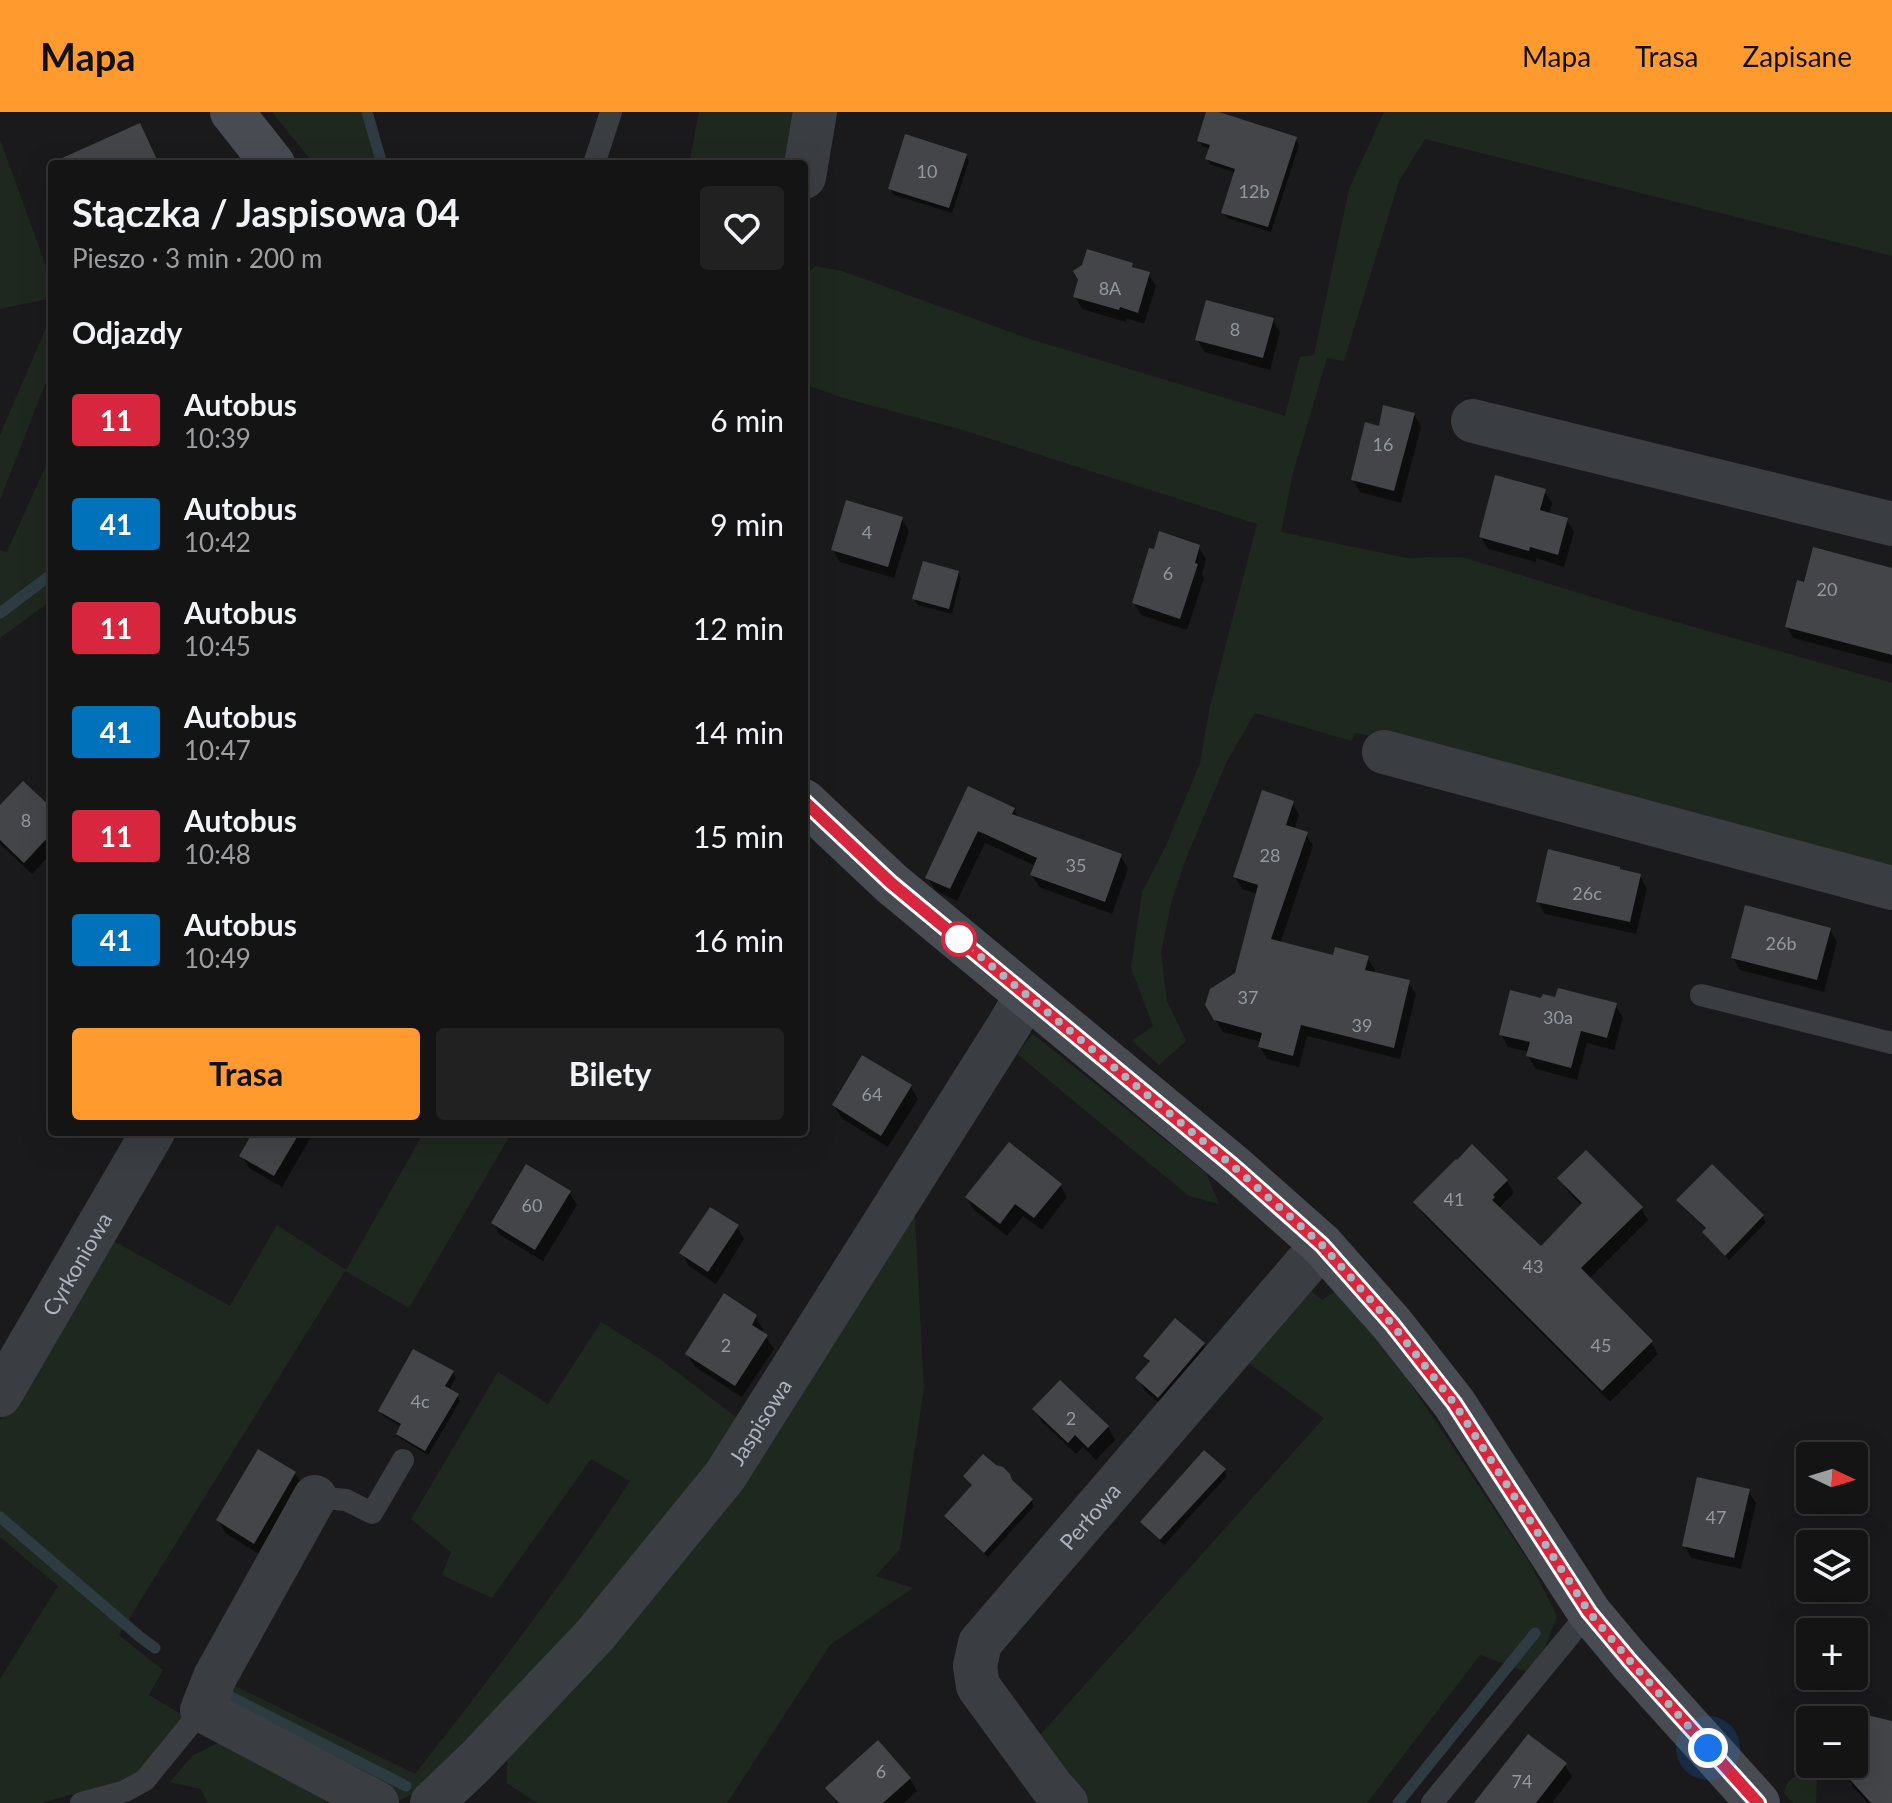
<!DOCTYPE html>
<html lang="pl">
<head>
<meta charset="utf-8">
<style>
	body { margin:0; font-family:Lato,sans-serif; background:#212122; color:#f1f3f6; height:100vh; display:flex; flex-direction:column; font-size:30px; white-space:nowrap }
	* { box-sizing:border-box; margin:0 }
	p { font-size:26px; color:#9d9ea0 }
	.icon { flex:none; width:44px; height:44px; fill:none; stroke:currentColor; stroke-width:2; stroke-linecap:round; stroke-linejoin:round }
	.map { position:relative; flex:1; overflow:hidden }
	.sheet { position:absolute; left:48px; top:48px; width:760px; height:976px; display:flex; flex-direction:column; background:#141415; border-radius:8px; box-shadow:0 8px 32px #0002,0 0 0 2px #333334 }
	.sheet>* { flex:none }
	.badge { padding:0 16px; border-radius:6px; font-size:28px; line-height:52px }
	.needle { width:52px; rotate:94deg }
	.controls { position:absolute; left:1796px; top:1330px; display:grid; gap:16px }
	.controls a { display:grid; place-items:center; width:72px; height:72px; border-radius:8px; background:#141415; box-shadow:0 8px 32px #0002,0 0 0 2px #333334; font-size:40px }
	.you { position:absolute; width:40px; height:40px; margin:-20px; border:6px solid #fff; border-radius:50%; background:#1a73e8; box-shadow:0 0 0 12px #1a73e833 }
	.map>.badge { position:absolute; translate:-50% -50%; box-shadow:0 0 0 4px #fff }
	h2 { padding:0 24px; font-size:30px; line-height:72px }
	.round { display:grid; place-items:center; flex:none; width:84px; height:84px; border-radius:8px; background:#212122 }
	.head { display:flex; align-items:center; justify-content:space-between; height:136px; padding:0 24px }
	h1 { font-size:38px; font-weight:700; line-height:60px }
	.primary-button { display:flex; gap:16px; margin-top:auto; padding:16px 24px }
	.primary-button a { flex:1; height:92px; border-radius:8px; background:#ff9a2f; color:#111; font-size:32px; font-weight:700; line-height:92px; text-align:center }
	.primary-button a+a { background:#212122; color:#f1f3f6 }
	ul { padding:0; list-style:none }
	li { display:flex; align-items:center; gap:24px; height:104px; padding:0 24px }
	li div { flex:1 }
	li b { display:block; font-size:30px }
	li em { font-style:normal }
	li .badge { min-width:88px; font-weight:700; text-align:center }
	header { display:flex; align-items:center; gap:48px; box-sizing:border-box; height:112px; padding:0 40px; background:#ff9a2f; color:#111 }
	header strong { font-size:38px }
	nav { display:flex; gap:44px; margin-inline-start:auto; font-size:28px }
	.map>svg:first-child { display:block }
	.green { fill:#1f281f }
	.shadow { fill:#0007 }
	.lines { fill:none; stroke-linecap:round; stroke-linejoin:round }
	.stream { stroke:#2e3c42; stroke-width:11 }
	.building { fill:#444549 }
	.lane { stroke:#3a3d42; stroke-width:22 }
	.street { stroke:#3a3d42; stroke-width:44 }
	.secondary { stroke:#484c52; stroke-width:44 }
	.line-casing { stroke:#fff; stroke-width:18 }
	.line { stroke:#d7263d; stroke-width:12 }
	.walk { stroke:#abb3bd; stroke-width:8; stroke-dasharray:0 14.4 }
	.stop-dot { fill:#fff; stroke:#d7263d; stroke-width:4 }
	.labels { text-anchor:middle; dominant-baseline:central; stroke-width:6; stroke-linejoin:round; paint-order:stroke }
	.number-label { font-size:18px; fill:#9198a0 }
	.street-label { font-size:22px; fill:#abb3bd; stroke:#151517 }
</style>
</head>
<body>
<header>
<strong>Mapa</strong>
<nav><a>Mapa</a><a>Trasa</a><a>Zapisane</a></nav>
</header>
<div class="map">
<svg width="1892" height="1691" viewBox="0 0 1892 1691">
	<rect width="100%" height="100%" fill="#1a1a1c"/>
	<g class="green">
		<path d="M 272,0 L 363,0 L 379,52 L 314,52 Z"/>
		<path d="M 699,0 L 797,0 L 790,52 L 689,52 Z"/>
		<path d="M 1384,0 L 1892,0 L 1892,144 L 1425,27 L 1399,69 L 1344,249 L 1327,246 L 1293,361 L 1281,420 L 1407,446 L 1462,445 L 1634,498 L 1892,571 L 1892,756 L 1439,636 L 1355,621 L 1352,629 L 1255,601 L 1227,649 L 1185,749 L 1172,788 L 1161,840 L 1167,889 L 1186,929 L 1159,953 L 1132,929 L 1153,914 L 1131,856 L 1142,780 L 1165,736 L 1200,651 L 1210,594 L 1257,412 L 956,316 L 843,286 L 804,272 L 804,164 L 815,154 L 842,159 L 1030,227 L 1285,304 L 1300,245 L 1314,243 L 1349,77 Z"/>
		<path d="M 0,27 L 47,157 L 52,157 L 52,186 L 0,197 Z"/>
		<path d="M 52,202 L 52,258 L 44,275 L 0,388 L 0,323 Z"/>
		<path d="M 52,340 L 52,488 L 0,526 L 0,438 L 7,440 Z"/>
		<path d="M 1033,922 L 1206,1061 L 1219,1092 L 1189,1084 L 1017,942 Z"/>
		<path d="M 424,1020 L 512,1020 L 409,1196 L 345,1159 L 119,1523 L 163,1558 L 149,1583 L 184,1604 L 134,1665 L 42,1691 L 0,1691 L 0,1567 L 58,1474 L 0,1425 L 0,1308 L 102,1147 L 112,1128 L 230,1194 L 277,1113 L 346,1158 Z"/>
		<path d="M 914,1089 L 924,1275 L 900,1437 L 876,1464 L 913,1476 L 830,1533 L 727,1691 L 537,1691 L 507,1671 L 507,1647 L 724,1400 L 747,1354 Z"/>
		<path d="M 1307,1175 L 1322,1188 L 1335,1179 L 1392,1244 L 1530,1451 L 1557,1504 L 1542,1543 L 1527,1560 L 1480,1543 L 1367,1691 L 1085,1691 L 1032,1632 L 1324,1306 L 1243,1247 Z"/>
		<path d="M 601,1210 L 660,1247 L 741,1309 L 580,1523 L 424,1676 L 400,1688 L 378,1680 L 221,1591 L 227,1570 L 415,1662 C 490,1566 564,1471 630,1369 L 591,1347 L 492,1486 L 442,1463 L 451,1440 L 411,1407 L 498,1260 L 548,1292 Z"/>
		<path d="M 224,1628 L 327,1687 L 327,1691 L 208,1691 L 201,1677 L 170,1670 L 192,1644 Z"/>
		<path d="M 1801,1662 L 1817,1667 L 1816,1691 L 1793,1691 L 1784,1681 C 1786,1671 1790,1666 1801,1662 Z"/>
	</g>
	<g class="shadow">
		<path d="M 1208,0 L 1295,27 L 1299,33 L 1271,120 L 1227,106 L 1223,100 L 1236,61 L 1210,52 L 1207,47 L 1210,37 L 1202,34 L 1199,28 Z"/>
		<path d="M 965,43 L 969,49 L 952,101 L 894,83 L 890,77 Z"/>
		<path d="M 1132,153 L 1134,157 L 1148,162 L 1156,174 L 1144,212 L 1126,206 L 1126,210 L 1082,197 L 1075,184 L 1080,168 Z"/>
		<path d="M 1273,208 L 1280,220 L 1270,258 L 1205,240 L 1197,228 Z"/>
		<path d="M 1414,302 L 1421,315 L 1401,391 L 1360,380 L 1353,368 L 1380,316 Z"/>
		<path d="M 1544,379 L 1552,391 L 1549,403 L 1566,407 L 1574,420 L 1564,455 L 1536,446 L 1536,450 L 1488,437 L 1481,425 Z"/>
		<path d="M 902,407 L 909,419 L 894,466 L 840,450 L 833,437 Z"/>
		<path d="M 1199,435 L 1206,447 L 1202,462 L 1204,466 L 1187,518 L 1141,503 L 1134,491 Z"/>
		<path d="M 958,461 L 961,466 L 952,502 L 918,493 L 914,487 Z"/>
		<path d="M 1806,472 L 1892,514 L 1892,552 L 1793,526 L 1787,515 Z"/>
		<path d="M 969,676 L 1014,697 L 1019,707 L 1121,744 L 1128,757 L 1112,802 L 1039,775 L 1032,763 L 1036,754 L 985,731 L 957,789 L 935,778 L 928,766 Z"/>
		<path d="M 1292,690 L 1299,703 L 1294,718 L 1306,722 L 1313,734 L 1280,832 L 1334,846 L 1367,846 L 1375,858 L 1374,862 L 1408,870 L 1416,882 L 1400,947 L 1307,924 L 1299,955 L 1267,947 L 1260,935 L 1262,930 L 1223,920 L 1207,893 L 1237,863 L 1258,782 L 1242,777 L 1235,765 Z"/>
		<path d="M 0,696 L 52,698 L 52,741 L 32,762 L 0,732 Z"/>
		<path d="M 1640,764 L 1647,777 L 1636,822 L 1545,802 L 1538,790 Z"/>
		<path d="M 1830,817 L 1837,830 L 1824,880 L 1740,858 L 1733,846 Z"/>
		<path d="M 1542,888 L 1615,893 L 1623,906 L 1614,938 L 1587,931 L 1577,968 L 1536,957 L 1528,944 L 1529,940 L 1508,935 L 1501,922 Z"/>
		<path d="M 911,975 L 918,987 L 888,1035 L 841,1006 L 834,993 Z"/>
		<path d="M 252,1020 L 314,1020 L 282,1075 L 249,1056 L 242,1044 L 251,1028 L 249,1024 Z"/>
		<path d="M 1712,1055 L 1763,1105 L 1766,1110 L 1729,1148 L 1707,1126 L 1704,1121 L 1707,1118 L 1682,1094 L 1679,1089 Z"/>
		<path d="M 1560,1066 L 1641,1096 L 1648,1108 L 1589,1167 L 1651,1230 L 1658,1242 L 1610,1290 L 1423,1102 L 1416,1090 L 1507,1069 L 1514,1081 L 1499,1096 L 1541,1137 L 1582,1094 L 1567,1078 Z"/>
		<path d="M 1060,1073 L 1067,1085 L 1042,1118 L 1023,1104 L 1007,1124 L 974,1098 L 967,1085 Z"/>
		<path d="M 569,1080 L 577,1093 L 543,1149 L 500,1123 L 493,1111 Z"/>
		<path d="M 737,1115 L 744,1127 L 716,1172 L 689,1154 L 682,1141 Z"/>
		<path d="M 756,1205 L 763,1217 L 761,1221 L 766,1225 L 774,1237 L 742,1285 L 695,1255 L 687,1242 Z"/>
		<path d="M 1203,1233 L 1210,1245 L 1166,1297 L 1145,1279 L 1138,1266 L 1150,1252 L 1146,1244 Z"/>
		<path d="M 453,1260 L 456,1266 L 449,1278 L 457,1283 L 460,1289 L 428,1343 L 401,1327 L 398,1322 L 402,1315 L 383,1304 L 380,1299 Z"/>
		<path d="M 1034,1298 L 1108,1315 L 1115,1328 L 1096,1348 L 1083,1335 L 1076,1342 L 1042,1310 Z"/>
		<path d="M 1224,1358 L 1227,1364 L 1164,1433 L 1146,1416 L 1142,1410 Z"/>
		<path d="M 295,1361 L 302,1374 L 261,1443 L 225,1421 L 218,1408 Z"/>
		<path d="M 965,1364 L 1013,1371 L 1031,1388 L 1034,1394 L 988,1445 L 949,1410 L 946,1404 L 973,1375 Z"/>
		<path d="M 1748,1378 L 1756,1391 L 1741,1457 L 1691,1446 L 1684,1433 Z"/>
		<path d="M 1892,1611 L 1892,1691 L 1868,1691 L 1854,1676 L 1844,1658 L 1845,1652 L 1854,1652 L 1854,1616 Z"/>
		<path d="M 1565,1653 L 1572,1665 L 1552,1691 L 1477,1691 Z"/>
		<path d="M 910,1667 L 917,1679 L 904,1691 L 837,1691 L 828,1676 Z"/>
	</g>
	<g class="lines">
		<g class="stream">
			<path d="M 367,0 L 382,52"/>
			<path d="M 0,501 L 52,462"/>
			<path d="M 0,1405 L 140,1525 L 155,1536"/>
			<path d="M 231,1585 L 406,1674"/>
			<path d="M 1398,1691 L 1535,1521"/>
		</g>
	</g>
	<g class="building">
		<path d="M 1206,0 L 1219,0 L 1297,25 L 1268,115 L 1221,101 L 1235,57 L 1205,47 L 1210,33 L 1197,29 Z"/>
		<path d="M 140,11 L 159,52 L 49,52 Z"/>
		<path d="M 905,22 L 967,42 L 949,96 L 888,77 Z"/>
		<path d="M 1087,137 L 1133,151 L 1132,155 L 1150,160 L 1138,201 L 1120,195 L 1119,198 L 1073,185 L 1078,168 L 1073,159 L 1082,153 Z"/>
		<path d="M 1206,188 L 1274,206 L 1263,246 L 1195,228 Z"/>
		<path d="M 1383,293 L 1415,301 L 1394,379 L 1351,368 L 1365,310 L 1379,314 Z"/>
		<path d="M 1495,363 L 1546,377 L 1540,398 L 1568,406 L 1558,443 L 1530,435 L 1529,439 L 1479,425 Z"/>
		<path d="M 846,388 L 903,405 L 888,455 L 831,438 Z"/>
		<path d="M 1159,419 L 1200,433 L 1195,451 L 1198,452 L 1180,507 L 1132,491 L 1149,436 L 1154,437 Z"/>
		<path d="M 1813,435 L 1892,456 L 1892,543 L 1785,515 L 1797,468 L 1804,470 Z"/>
		<path d="M 923,449 L 959,459 L 949,497 L 912,487 Z"/>
		<path d="M 23,669 L 52,696 L 52,721 L 24,751 L 0,728 L 0,693 Z"/>
		<path d="M 968,674 L 1015,696 L 1012,702 L 1122,742 L 1105,790 L 1030,763 L 1037,746 L 978,719 L 950,777 L 925,766 Z"/>
		<path d="M 1262,678 L 1294,689 L 1286,713 L 1308,720 L 1271,827 L 1333,843 L 1335,835 L 1369,844 L 1365,858 L 1410,868 L 1394,936 L 1301,913 L 1293,944 L 1258,935 L 1262,921 L 1214,908 L 1205,893 L 1210,877 L 1235,861 L 1258,773 L 1233,765 Z"/>
		<path d="M 1548,737 L 1620,755 L 1620,757 L 1641,762 L 1630,810 L 1536,790 Z"/>
		<path d="M 1745,793 L 1831,816 L 1817,868 L 1731,846 Z"/>
		<path d="M 1558,876 L 1617,891 L 1607,926 L 1581,919 L 1571,956 L 1526,944 L 1530,930 L 1499,923 L 1510,878 L 1541,886 L 1543,882 L 1555,885 Z"/>
		<path d="M 862,943 L 912,973 L 881,1024 L 832,993 Z"/>
		<path d="M 253,1020 L 300,1020 L 274,1064 L 239,1044 Z"/>
		<path d="M 1009,1030 L 1062,1072 L 1034,1106 L 1015,1092 L 1000,1112 L 965,1085 Z"/>
		<path d="M 1472,1032 L 1508,1068 L 1493,1083 L 1495,1085 L 1492,1088 L 1541,1134 L 1582,1091 L 1557,1066 L 1586,1038 L 1643,1095 L 1581,1156 L 1653,1229 L 1602,1279 L 1413,1090 L 1456,1047 L 1457,1048 Z"/>
		<path d="M 526,1052 L 571,1079 L 535,1138 L 491,1111 Z"/>
		<path d="M 1712,1052 L 1764,1103 L 1725,1144 L 1702,1120 L 1706,1116 L 1676,1088 Z"/>
		<path d="M 710,1095 L 739,1113 L 708,1160 L 679,1141 Z"/>
		<path d="M 724,1181 L 757,1203 L 752,1213 L 768,1223 L 735,1274 L 685,1242 Z"/>
		<path d="M 1175,1206 L 1205,1231 L 1158,1286 L 1135,1266 L 1150,1249 L 1143,1244 Z"/>
		<path d="M 413,1237 L 454,1259 L 445,1274 L 459,1282 L 425,1339 L 396,1322 L 401,1312 L 378,1299 Z"/>
		<path d="M 1060,1268 L 1109,1314 L 1088,1336 L 1075,1323 L 1068,1331 L 1032,1297 Z"/>
		<path d="M 258,1337 L 296,1360 L 254,1432 L 216,1408 Z"/>
		<path d="M 1204,1338 L 1226,1357 L 1160,1428 L 1140,1410 Z"/>
		<path d="M 983,1342 L 996,1353 L 1003,1355 L 1010,1362 L 1012,1368 L 1033,1387 L 984,1441 L 944,1404 L 972,1373 L 963,1364 Z"/>
		<path d="M 1697,1365 L 1750,1377 L 1734,1446 L 1682,1434 Z"/>
		<path d="M 1854,1600 L 1892,1609 L 1892,1691 L 1871,1691 L 1836,1652 L 1854,1652 Z"/>
		<path d="M 1528,1622 L 1567,1651 L 1536,1691 L 1474,1691 Z"/>
		<path d="M 878,1628 L 911,1666 L 883,1691 L 839,1691 L 825,1676 Z"/>
	</g>
	<g class="lines">
		<g class="lane">
			<path d="M 594,52 L 611,0"/>
			<path d="M 1701,883 L 1892,931"/>
			<path d="M 315,1385 L 346,1388 L 372,1401 L 403,1348"/>
			<path d="M 81,1691 L 125,1679 L 145,1668 L 202,1598"/>
			<path d="M 1432,1691 L 1589,1500"/>
		</g>
		<g class="street">
			<path d="M 804,65 L 815,0"/>
			<path d="M 1473,309 L 1892,412"/>
			<path d="M 1384,640 L 1892,776"/>
			<path id="s1" d="M 0,1283 L 153,1020"/>
			<path d="M 315,1385 L 215,1565 L 202,1598 L 377,1691"/>
			<path id="s2" d="M 432,1691 L 476,1649 L 595,1523 L 725,1364 L 1008,915 L 1026,884"/>
			<path id="s3" d="M 1066,1691 L 1051,1674 L 978,1574 L 975,1554 L 980,1531 L 1322,1133"/>
		</g>
		<g class="secondary">
			<path d="M 232,0 L 273,52"/>
			<path d="M 804,689 L 891,771 L 1233,1054 L 1322,1133 L 1392,1212 L 1454,1291 L 1589,1500 L 1630,1549 L 1758,1691"/>
		</g>
	</g>
	<g class="lines">
		<g class="line-casing">
			<path id="line" d="M 804,689 L 891,771 L 1233,1054 L 1322,1133 L 1392,1212 L 1454,1291 L 1589,1500 L 1630,1549 L 1758,1691"/>
		</g>
		<use href="#line" class="line"/>
		<path class="walk" d="M 959,827 L 1233,1054 L 1322,1133 L 1392,1212 L 1454,1291 L 1589,1500 L 1630,1549 L 1708,1636"/>
	</g>
	<circle class="stop-dot" cx="959" cy="827" r="16"/>
	<g class="labels">
		<g class="number-label">
			<text x="927" y="59">10</text>
			<text x="1254" y="79">12b</text>
			<text x="1110" y="176">8A</text>
			<text x="1235" y="217">8</text>
			<text x="1383" y="332">16</text>
			<text x="867" y="420">4</text>
			<text x="1168" y="461">6</text>
			<text x="1827" y="477">20</text>
			<text x="26" y="708">8</text>
			<text x="1270" y="743">28</text>
			<text x="1076" y="753">35</text>
			<text x="1587" y="781">26c</text>
			<text x="1781" y="831">26b</text>
			<text x="1248" y="885">37</text>
			<text x="1558" y="905">30a</text>
			<text x="1362" y="913">39</text>
			<text x="872" y="982">64</text>
			<text x="1454" y="1087">41</text>
			<text x="532" y="1093">60</text>
			<text x="1533" y="1154">43</text>
			<text x="726" y="1233">2</text>
			<text x="1601" y="1233">45</text>
			<text x="420" y="1289">4c</text>
			<text x="1071" y="1306">2</text>
			<text x="1716" y="1405">47</text>
			<text x="881" y="1659">6</text>
			<text x="1522" y="1669">74</text>
		</g>
		<g class="street-label">
			<text stroke="none"><textPath href="#s1" startOffset="152">Cyrkoniowa</textPath></text>
			<text stroke="none"><textPath href="#s2" startOffset="504">Jaspisowa</textPath></text>
			<text stroke="none"><textPath href="#s3" startOffset="358">Perłowa</textPath></text>
		</g>
	</g>
</svg>
<div class="controls">
<a><svg class="needle" viewBox="-14 -14 28 28"><path d="M0-13l5 13h-10z" fill="#e53935"/><path d="M0 13l5-13h-10z" fill="#9d9ea0"/></svg></a>
<a><svg class="icon" aria-label="layers" viewBox="0 0 24 24"><path d="M12 4l9 5-9 5-9-5zM3 14l9 5 9-5"/></svg></a>
<a>+</a>
<a>−</a>
</div>
<div class="you" style="left:1708px;top:1636px"></div>
<section class="sheet">
<div class="head"><div><h1>Stączka / Jaspisowa 04</h1><p>Pieszo · 3 min · 200 m</p></div><a class="round"><svg class="icon" aria-label="heart" viewBox="0 0 24 24"><path d="M12 20l-8-8c-3-5 5-10 8-4 3-6 11-1 8 4z"/></svg></a></div>
<h2>Odjazdy</h2>
<ul>
<li><span class="badge" style="background:#d7263d;color:#fff">11</span><div><b>Autobus</b><p>10:39</p></div><em>6 min</em></li>
<li><span class="badge" style="background:#0072bc;color:#fff">41</span><div><b>Autobus</b><p>10:42</p></div><em>9 min</em></li>
<li><span class="badge" style="background:#d7263d;color:#fff">11</span><div><b>Autobus</b><p>10:45</p></div><em>12 min</em></li>
<li><span class="badge" style="background:#0072bc;color:#fff">41</span><div><b>Autobus</b><p>10:47</p></div><em>14 min</em></li>
<li><span class="badge" style="background:#d7263d;color:#fff">11</span><div><b>Autobus</b><p>10:48</p></div><em>15 min</em></li>
<li><span class="badge" style="background:#0072bc;color:#fff">41</span><div><b>Autobus</b><p>10:49</p></div><em>16 min</em></li>
</ul>
<div class="primary-button"><a>Trasa</a><a>Bilety</a></div>
</section>
</div>
</body>
</html>
